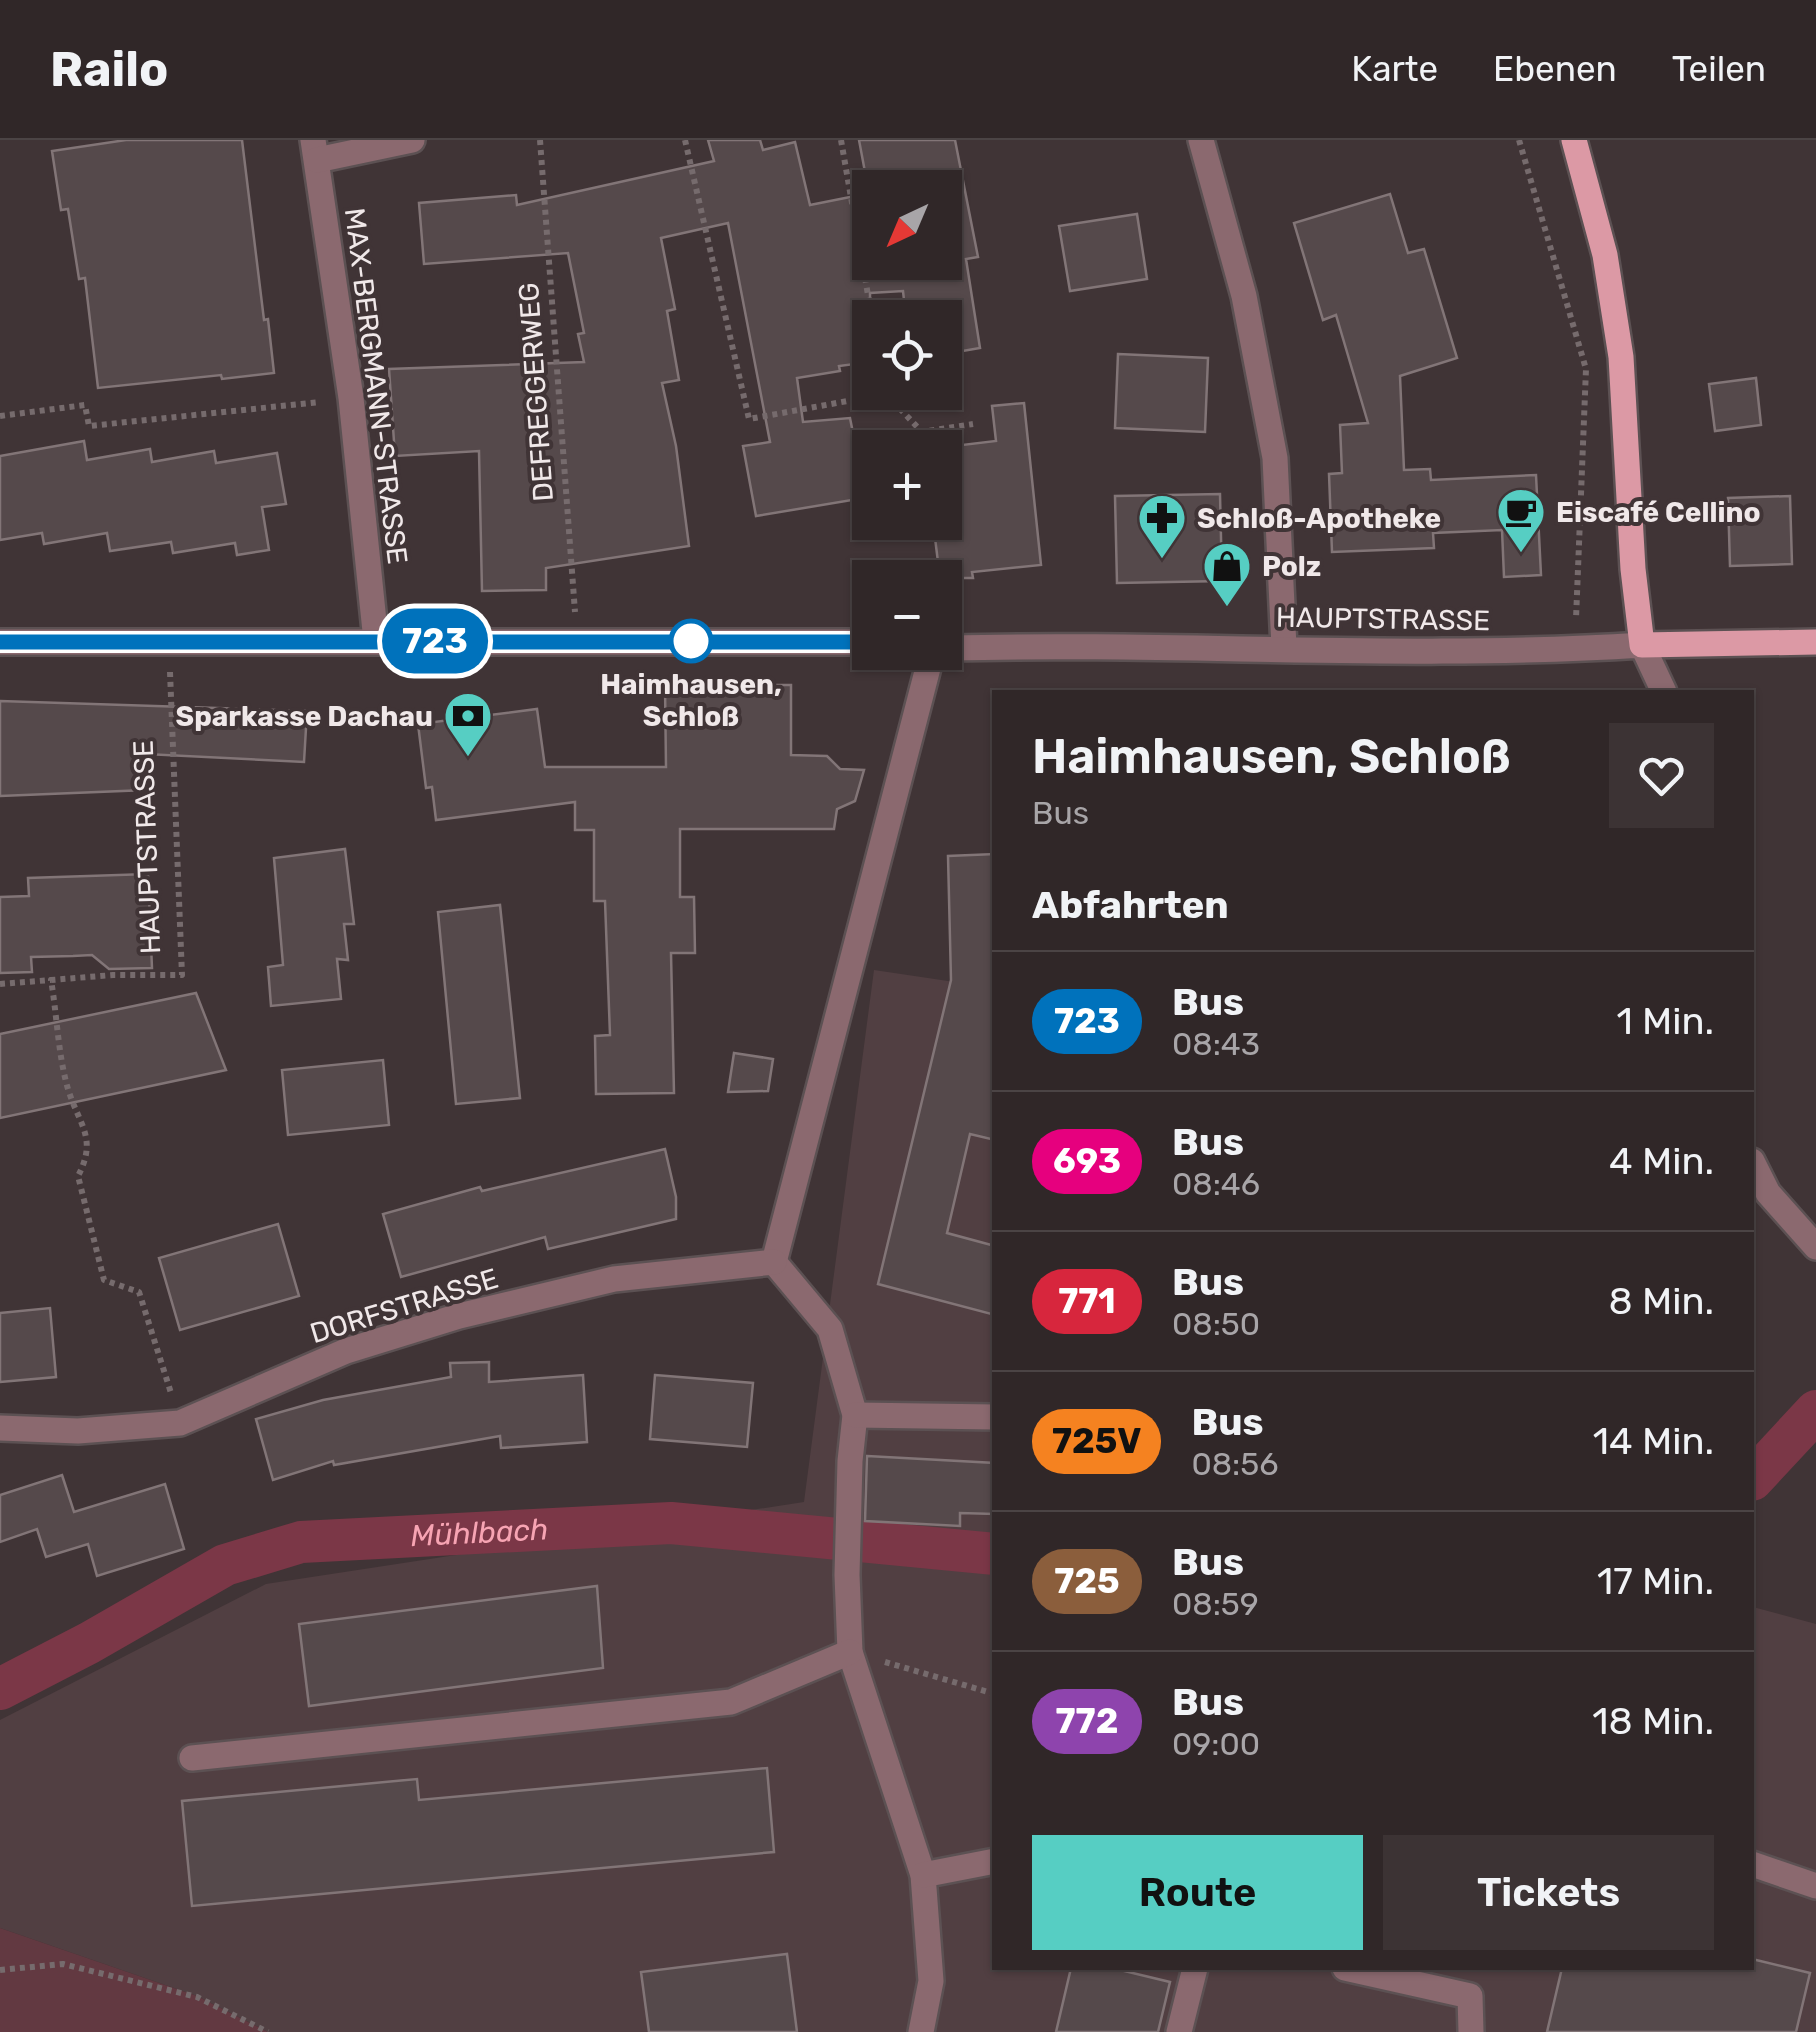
<!DOCTYPE html>
<html lang="de">
<head>
<meta charset="utf-8">
<style>
	body { margin:0; font-family:Rubik,sans-serif; background:#3c3334; color:#f1f3f6; height:100vh; display:flex; flex-direction:column; font-size:38px; white-space:nowrap }
	* { box-sizing:border-box; margin:0 }
	p { font-size:32px; color:#a8a5a8 }
	.icon { flex:none; width:55px; height:55px; fill:none; stroke:currentColor; stroke-width:2; stroke-linecap:round; stroke-linejoin:round }
	.map { position:relative; flex:1; overflow:hidden }
	.side { position:absolute; left:992px; top:550px; width:762px; height:1280px; display:flex; flex-direction:column; background:#302728; border-radius:0px; box-shadow:0 2px 8px #0004,0 0 0 2px #4b4445 }
	.side>* { flex:none }
	.badge { padding:0 20px; border-radius:32px; font-size:35px; line-height:65px }
	.needle { width:65px; rotate:224deg }
	.fabs { position:absolute; left:852px; top:30px; display:grid; gap:20px }
	.fabs a { display:grid; place-items:center; width:110px; height:110px; border-radius:0px; background:#302728; box-shadow:0 2px 8px #0004,0 0 0 2px #4b4445; font-size:50px }
	.map>.badge { position:absolute; translate:-50% -50%; box-shadow:0 0 0 5px #fff }
	h2 { padding:0 40px; font-size:38px; line-height:90px }
	.round { display:grid; place-items:center; flex:none; width:105px; height:105px; border-radius:0px; background:#3c3334 }
	.head { display:flex; align-items:center; justify-content:space-between; height:170px; padding:0 40px }
	h1 { font-size:48px; font-weight:600; line-height:75px }
	.action { display:flex; gap:20px; margin-top:auto; padding:20px 40px }
	.action a { flex:1; height:115px; border-radius:0px; background:#56cec3; color:#111; font-size:40px; font-weight:600; line-height:115px; text-align:center }
	.action a+a { background:#3c3334; color:#f1f3f6 }
	ul { padding:0; list-style:none }
	li { display:flex; align-items:center; gap:30px; height:140px; padding:0 40px; border-top:2px solid #4b4445 }
	li div { flex:1 }
	li b { display:block; font-size:38px }
	li em { font-style:normal }
	li .badge { min-width:110px; font-weight:700; text-align:center }
	header { display:flex; align-items:center; gap:60px; box-sizing:border-box; height:140px; padding:0 50px; background:#302728; border-bottom:2px solid #4b4445 }
	header strong { font-size:48px }
	nav { display:flex; gap:55px; margin-inline-start:auto; font-size:35px }
	.map>svg:first-child { display:block }
	.built { fill:#513f42 }
	.green { fill:#623941 }
	.lines { fill:none; stroke-linecap:round; stroke-linejoin:round }
	.canal { stroke:#7b3747; stroke-width:42 }
	.building { fill:#55494b; stroke:#827577; stroke-width:2.5 }
	.minor-casing { stroke:#5c5153; stroke-width:30 }
	.major-casing { stroke:#5c5153; stroke-width:30 }
	.path { stroke:#766b6d; stroke-width:6; stroke-dasharray:5 5; stroke-linecap:butt }
	.minor { stroke:#8b696f; stroke-width:25 }
	.major { stroke:#dc99a5; stroke-width:25 }
	.line-casing { stroke:#fff; stroke-width:22 }
	.line { stroke:#0072bc; stroke-width:15 }
	.stop-dot { fill:#fff; stroke:#0072bc; stroke-width:5 }
	.labels { text-anchor:middle; dominant-baseline:central; stroke-width:8; stroke-linejoin:round; paint-order:stroke }
	.street-label { font-size:28px; fill:#f0e8e9; stroke:#403436 }
	.poi-label { font-size:28px; font-weight:bold; fill:#f0e8e9; stroke:#403436; text-anchor:start }
	.stop-label { font-size:28px; font-weight:bold; fill:#f0e8e9; stroke:#403436 }
	.water-label { font-size:30px; font-style:italic; fill:#f7a4b3; stroke:#403436 }
</style>
</head>
<body>
<header>
<strong>Railo</strong>
<nav><a>Karte</a><a>Ebenen</a><a>Teilen</a></nav>
</header>
<div class="map">
<svg width="1816" height="1892" viewBox="0 0 1816 1892">
	<rect width="100%" height="100%" fill="#403436"/>
	<path class="built" d="M 874,830 L 995,848 L 995,1828 L 1752,1828 L 1753,1467 L 1816,1484 L 1816,1892 L 268,1892 L 197,1856 L 0,1788 L 0,1580 L 266,1444 L 804,1362 Z"/>
	<path class="green" d="M 0,1788 L 197,1856 L 268,1892 L 0,1892 Z"/>
	<g class="lines">
		<g class="canal">
			<path d="M 1752,1340 L 1816,1271"/>
			<path id="s1" d="M 0,1549 L 89,1503 L 225,1425 L 301,1402 L 671,1383 L 995,1414"/>
		</g>
	</g>
	<g class="building">
		<path d="M 126,0 L 242,0 L 264,180 L 268,179 L 274,233 L 222,239 L 221,235 L 98,248 L 85,138 L 79,139 L 68,69 L 61,70 L 52,11 Z"/>
		<path d="M 708,0 L 760,0 L 763,10 L 795,2 L 810,65 L 870,53 L 870,122 L 945,122 L 945,48 L 868,48 L 859,0 L 955,0 L 978,117 L 966,119 L 980,208 L 945,214 L 945,178 L 906,178 L 903,151 L 870,153 L 870,222 L 839,226 L 840,231 L 797,238 L 803,282 L 850,278 L 855,303 L 870,300 L 870,357 L 756,376 L 743,306 L 770,302 L 728,83 L 661,98 L 675,169 L 667,171 L 679,240 L 662,243 L 676,306 L 689,406 L 546,428 L 546,450 L 482,451 L 479,311 L 395,316 L 389,229 L 584,222 L 578,194 L 584,193 L 568,113 L 424,124 L 419,63 L 516,55 L 517,65 L 714,21 Z"/>
		<path d="M 1390,54 L 1408,113 L 1424,109 L 1457,218 L 1400,236 L 1404,330 L 1430,329 L 1431,340 L 1536,335 L 1541,435 L 1504,437 L 1502,390 L 1433,393 L 1434,408 L 1332,412 L 1329,334 L 1342,333 L 1340,285 L 1368,283 L 1336,175 L 1323,180 L 1294,83 Z"/>
		<path d="M 1137,74 L 1147,139 L 1070,151 L 1059,86 Z"/>
		<path d="M 1118,214 L 1208,218 L 1205,292 L 1115,288 Z"/>
		<path d="M 1756,238 L 1761,285 L 1715,291 L 1709,244 Z"/>
		<path d="M 1024,263 L 1041,425 L 972,432 L 973,438 L 940,438 L 933,382 L 945,382 L 945,307 L 996,301 L 992,266 Z"/>
		<path d="M 84,301 L 87,320 L 150,309 L 152,322 L 214,311 L 216,323 L 277,313 L 286,364 L 262,367 L 269,410 L 237,415 L 235,403 L 173,413 L 171,402 L 110,411 L 107,393 L 44,404 L 42,393 L 0,400 L 0,316 Z"/>
		<path d="M 1220,354 L 1222,441 L 1117,443 L 1115,356 Z"/>
		<path d="M 1790,356 L 1792,424 L 1730,426 L 1728,358 Z"/>
		<path d="M 665,545 L 791,545 L 791,615 L 827,616 L 840,629 L 864,630 L 855,661 L 837,669 L 834,689 L 680,689 L 680,757 L 694,757 L 695,813 L 671,813 L 674,953 L 596,954 L 595,896 L 610,895 L 605,761 L 594,761 L 594,690 L 575,690 L 575,662 L 436,680 L 432,647 L 426,648 L 418,584 L 537,569 L 545,627 L 666,627 Z"/>
		<path d="M 0,561 L 307,571 L 304,622 L 146,614 L 146,650 L 0,656 Z"/>
		<path d="M 345,709 L 354,784 L 344,784 L 348,820 L 337,819 L 341,859 L 271,866 L 268,827 L 283,825 L 274,718 Z"/>
		<path d="M 995,714 L 995,1000 L 970,994 L 947,1093 L 995,1106 L 995,1175 L 878,1144 L 951,840 L 948,716 Z"/>
		<path d="M 148,734 L 152,828 L 109,829 L 92,815 L 73,816 L 31,817 L 32,832 L 0,833 L 0,757 L 29,756 L 28,738 Z"/>
		<path d="M 500,765 L 520,958 L 456,964 L 438,772 Z"/>
		<path d="M 196,853 L 226,930 L 0,978 L 0,894 Z"/>
		<path d="M 734,913 L 773,919 L 768,951 L 728,952 Z"/>
		<path d="M 383,920 L 389,985 L 288,995 L 282,930 Z"/>
		<path d="M 665,1009 L 676,1057 L 676,1079 L 548,1109 L 545,1097 L 401,1137 L 383,1074 L 480,1047 L 482,1051 Z"/>
		<path d="M 278,1084 L 299,1156 L 180,1190 L 159,1118 Z"/>
		<path d="M 50,1168 L 56,1237 L 0,1242 L 0,1173 Z"/>
		<path d="M 489,1222 L 489,1242 L 583,1235 L 587,1302 L 501,1308 L 500,1296 L 334,1325 L 333,1321 L 273,1340 L 256,1279 L 323,1260 L 451,1237 L 450,1223 Z"/>
		<path d="M 655,1235 L 753,1243 L 747,1307 L 650,1299 Z"/>
		<path d="M 867,1316 L 995,1323 L 995,1374 L 960,1373 L 960,1386 L 865,1381 Z"/>
		<path d="M 62,1335 L 74,1372 L 165,1344 L 184,1409 L 97,1436 L 88,1404 L 46,1417 L 37,1389 L 0,1402 L 0,1355 Z"/>
		<path d="M 597,1446 L 603,1528 L 309,1566 L 299,1484 Z"/>
		<path d="M 767,1628 L 774,1712 L 192,1766 L 182,1661 L 417,1639 L 419,1660 Z"/>
		<path d="M 787,1814 L 797,1892 L 649,1892 L 641,1832 Z"/>
		<path d="M 1752,1819 L 1810,1833 L 1796,1892 L 1547,1892 L 1562,1828 L 1752,1828 Z"/>
		<path d="M 1071,1828 L 1112,1828 L 1170,1842 L 1158,1892 L 1056,1892 Z"/>
	</g>
	<g class="lines">
		<g class="minor-casing">
			<g id="minor">
				<path d="M 313,0 L 351,258 L 376,501"/>
				<path d="M 1201,0 L 1244,156 L 1275,318 L 1284,507"/>
				<path d="M 317,20 L 412,0"/>
				<path d="M 0,502 L 870,502"/>
				<path d="M 950,508 C 1181,502 1412,520 1642,505 L 1664,552"/>
				<path d="M 1752,1021 L 1768,1053 L 1816,1107"/>
				<path d="M 774,1122 L 830,1189 L 855,1275 L 850,1321 L 847,1435 L 850,1512 L 923,1735 L 931,1841 L 921,1892"/>
				<path d="M 774,1122 L 930,520"/>
				<path d="M 855,1275 L 995,1277"/>
				<path d="M 0,1288 L 78,1291 L 180,1283 L 346,1211 L 459,1176 L 614,1139 L 774,1122"/>
				<path d="M 192,1618 L 731,1562 L 850,1512"/>
				<path d="M 1752,1724 L 1816,1746"/>
				<path d="M 923,1735 L 995,1721"/>
				<path d="M 1345,1828 L 1470,1856 L 1471,1892"/>
				<path d="M 1179,1892 L 1195,1828"/>
			</g>
		</g>
		<g class="major-casing">
			<path id="major" d="M 1574,0 L 1605,115 L 1621,217 L 1633,429 L 1642,505 L 1816,502"/>
		</g>
		<g class="path">
			<path d="M 540,0 L 575,472"/>
			<path d="M 685,0 L 749,279 L 886,254"/>
			<path d="M 841,0 L 872,178"/>
			<path d="M 1519,0 L 1586,229 L 1576,479"/>
			<path d="M 886,254 L 922,292 L 973,284"/>
			<path d="M 0,276 L 85,265 L 89,286 L 320,262"/>
			<path d="M 170,532 L 182,835 L 113,835 L 51,840 C 57,875 58,915 68,949 C 79,985 98,998 78,1036 L 104,1140 L 139,1152 L 171,1253"/>
			<path d="M 0,844 L 51,840"/>
			<path d="M 885,1522 L 995,1554"/>
			<path d="M 0,1830 L 63,1824 L 197,1857 L 268,1892"/>
		</g>
		<use href="#minor" class="minor"/>
		<use href="#major" class="major"/>
	</g>
	<g class="lines">
		<g class="line-casing">
			<path id="line" d="M 0,502 L 870,502"/>
		</g>
		<use href="#line" class="line"/>
	</g>
	<defs>
		<g id="cafe-pin" transform="scale(2.5)"><path d="M0 17L-7.5 6A9.5 9.5 0 1 1 7.5 6Z" fill="#56cec3" stroke="#403436"/><path d="M-5.5-4.5H6V0H3Q3 3.5 0 3.5H-2.5Q-5.5 3.5-5.5 0ZM3-3.2v2h1.7v-2ZM-6 4.5H4V6H-6Z" fill="#111"/></g>
		<g id="pharmacy-pin" transform="scale(2.5)"><path d="M0 17L-7.5 6A9.5 9.5 0 1 1 7.5 6Z" fill="#56cec3" stroke="#403436"/><path d="M-2-6h4v4h4v4h-4v4h-4v-4h-4v-4h4Z" fill="#111"/></g>
		<g id="shop-pin" transform="scale(2.5)"><path d="M0 17L-7.5 6A9.5 9.5 0 1 1 7.5 6Z" fill="#56cec3" stroke="#403436"/><path d="M-5-2.5h2.3a2.7 3.5 0 0 1 5.4 0H5L5.5 6h-11ZM-1.5-2.5h3a1.5 2.3 0 0 0-3 0Z" fill="#111"/></g>
		<g id="bank-pin" transform="scale(2.5)"><path d="M0 17L-7.5 6A9.5 9.5 0 1 1 7.5 6Z" fill="#56cec3" stroke="#403436"/><path d="M-6-4H6V4H-6ZM0-2.3a2.3 2.3 0 1 0 0 4.6a2.3 2.3 0 1 0 0-4.6Z" fill="#111"/></g>
	</defs>
	<g fill-rule="evenodd">
		<use href="#cafe-pin" x="1521" y="372"/>
		<use href="#pharmacy-pin" x="1162" y="378"/>
		<use href="#shop-pin" x="1227" y="426"/>
		<use href="#bank-pin" x="468" y="576"/>
	</g>
	<circle class="stop-dot" cx="691" cy="501" r="20"/>
	<g class="labels">
		<g class="street-label">
			<text transform="translate(376 246) rotate(83)">MAX-BERGMANN-STRASSE</text>
			<text transform="translate(536 252) rotate(-94)">DEFREGGERWEG</text>
			<text transform="translate(1383 479) rotate(1)">HAUPTSTRASSE</text>
			<text transform="translate(147 707) rotate(-92)">HAUPTSTRASSE</text>
			<text transform="translate(404 1166) rotate(-17)">DORFSTRASSE</text>
		</g>
		<g class="poi-label">
			<text x="1556" y="372">Eiscafé Cellino</text>
			<text x="1197" y="378">Schloß-Apotheke</text>
			<text x="1262" y="426">Polz</text>
			<text x="433" y="576" text-anchor="end">Sparkasse Dachau</text>
		</g>
		<g class="stop-label">
			<text x="691" y="544">Haimhausen,<tspan x="691" dy="32">Schloß</tspan></text>
		</g>
		<g class="water-label">
			<text stroke="none"><textPath href="#s1" startOffset="515">Mühlbach</textPath></text>
		</g>
	</g>
</svg>
<div class="fabs">
<a><svg class="needle" viewBox="-14 -14 28 28"><path d="M0-13l5 13h-10z" fill="#e53935"/><path d="M0 13l5-13h-10z" fill="#a8a5a8"/></svg></a>
<a><svg class="icon" aria-label="locate" viewBox="0 0 24 24"><circle cx="12" cy="12" r="6"/><path d="M12 2v4M12 18v4M2 12h4M18 12h4"/></svg></a>
<a>+</a>
<a>−</a>
</div>
<b class="badge" style="left:435px;top:501px;background:#0072bc;color:#fff">723</b>
<section class="side">
<div class="head"><div><h1>Haimhausen, Schloß</h1><p>Bus</p></div><a class="round"><svg class="icon" aria-label="heart" viewBox="0 0 24 24"><path d="M12 20l-8-8c-3-5 5-10 8-4 3-6 11-1 8 4z"/></svg></a></div>
<h2>Abfahrten</h2>
<ul>
<li><span class="badge" style="background:#0072bc;color:#fff">723</span><div><b>Bus</b><p>08:43</p></div><em>1 Min.</em></li>
<li><span class="badge" style="background:#e6007e;color:#fff">693</span><div><b>Bus</b><p>08:46</p></div><em>4 Min.</em></li>
<li><span class="badge" style="background:#d7263d;color:#fff">771</span><div><b>Bus</b><p>08:50</p></div><em>8 Min.</em></li>
<li><span class="badge" style="background:#f58220;color:#111">725V</span><div><b>Bus</b><p>08:56</p></div><em>14 Min.</em></li>
<li><span class="badge" style="background:#8b5e3c;color:#fff">725</span><div><b>Bus</b><p>08:59</p></div><em>17 Min.</em></li>
<li><span class="badge" style="background:#8e44ad;color:#fff">772</span><div><b>Bus</b><p>09:00</p></div><em>18 Min.</em></li>
</ul>
<div class="action"><a>Route</a><a>Tickets</a></div>
</section>
</div>
</body>
</html>
